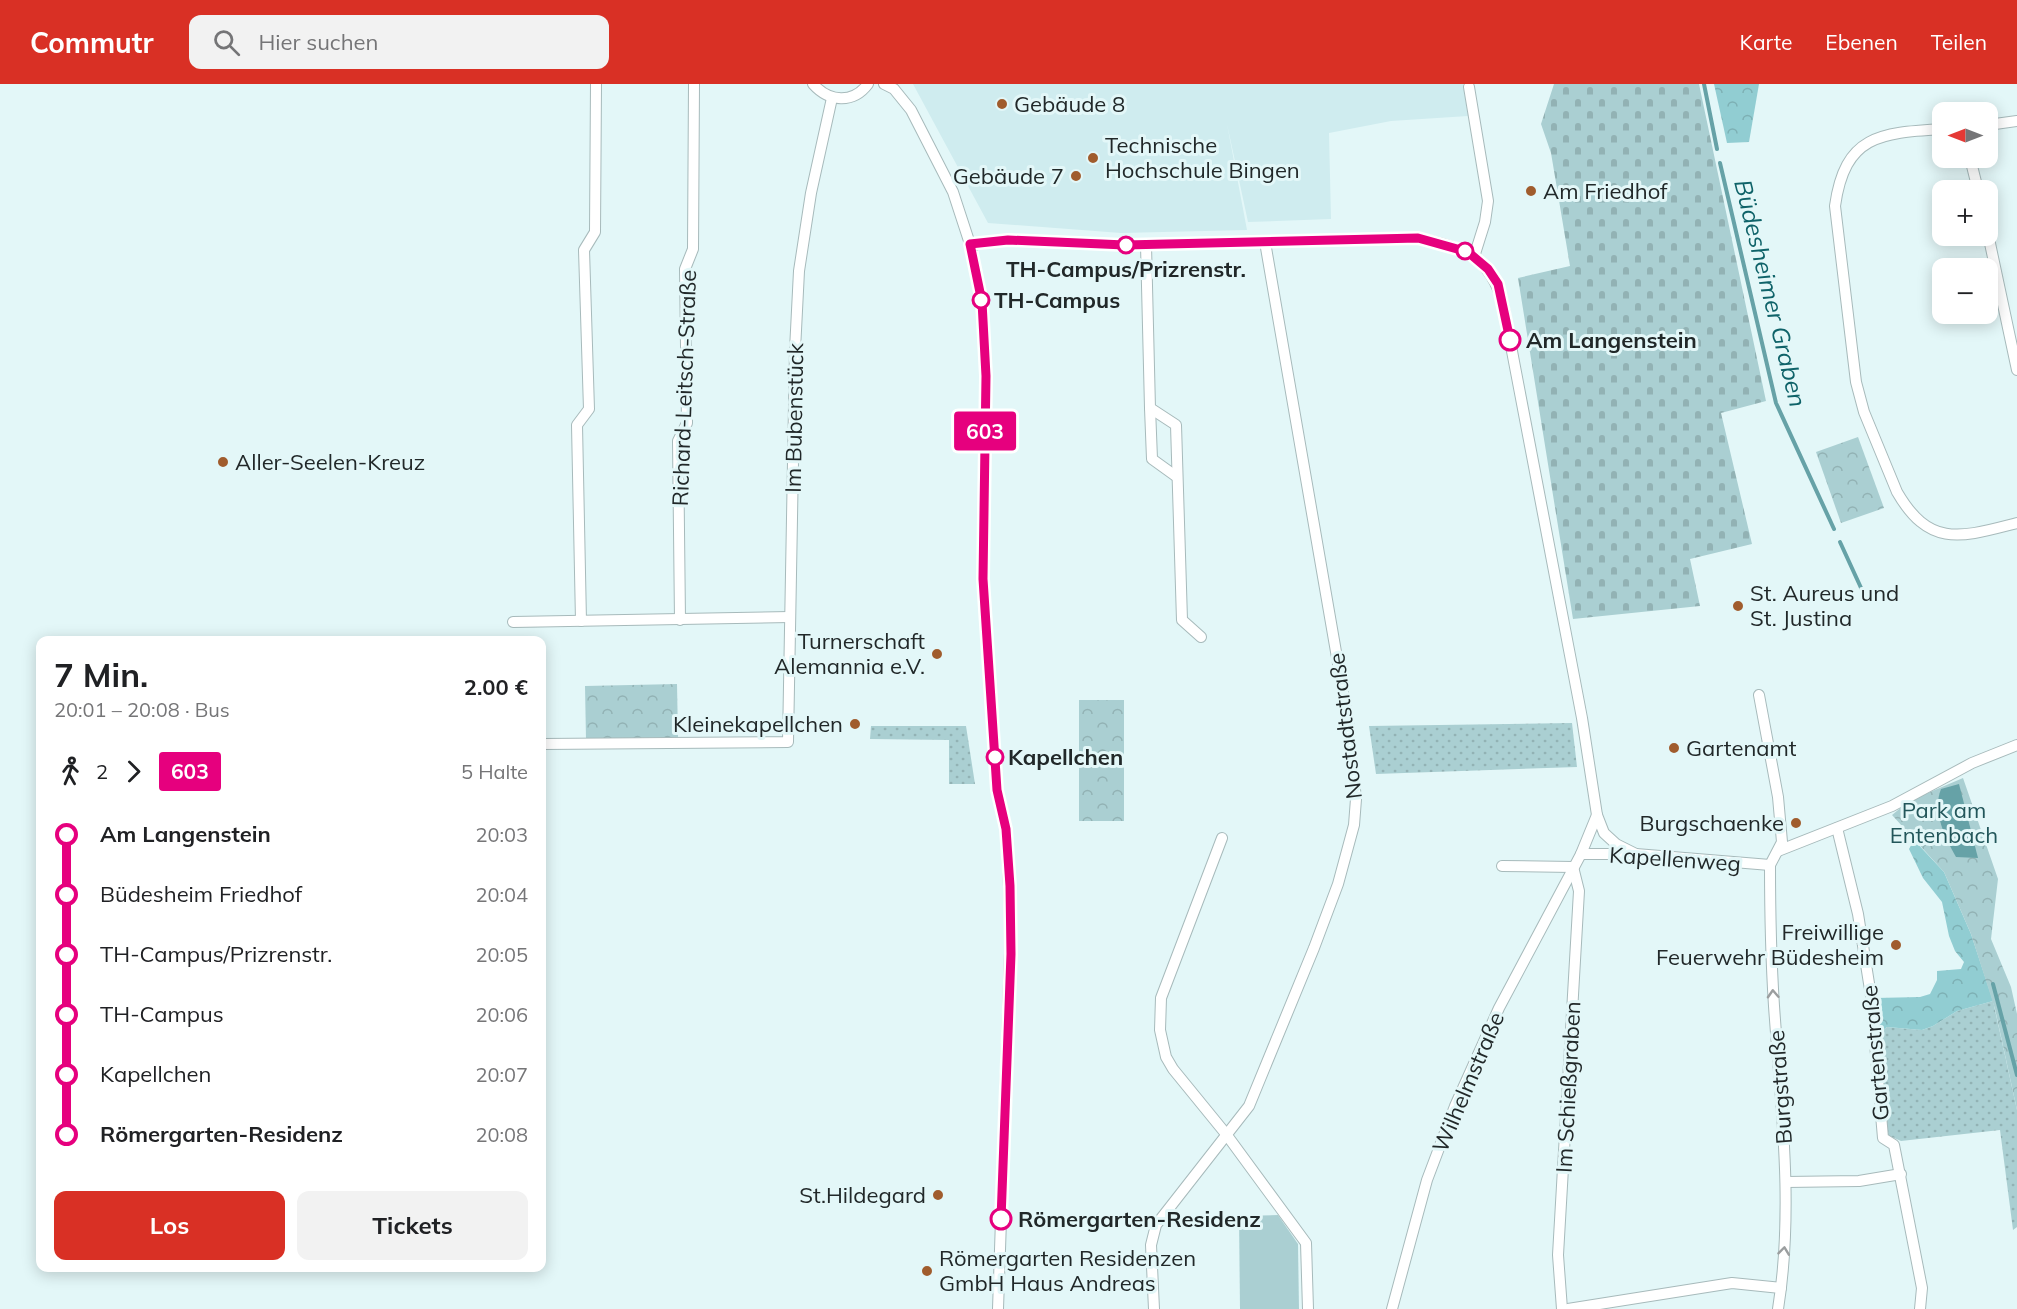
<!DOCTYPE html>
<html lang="de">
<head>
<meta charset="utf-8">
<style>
	body { margin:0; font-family:Mulish,sans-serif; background:#f2f2f2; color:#202124; height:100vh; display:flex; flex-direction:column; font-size:22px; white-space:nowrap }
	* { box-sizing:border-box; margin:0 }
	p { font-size:20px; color:#757577 }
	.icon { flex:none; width:33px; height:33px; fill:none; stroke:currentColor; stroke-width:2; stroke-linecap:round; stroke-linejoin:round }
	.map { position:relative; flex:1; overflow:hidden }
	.side { position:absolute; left:36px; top:552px; width:510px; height:636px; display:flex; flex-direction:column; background:#fff; border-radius:12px; box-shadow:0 3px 15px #0003 }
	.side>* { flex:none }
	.badge { padding:0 12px; border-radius:4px; font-size:21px; line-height:39px }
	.needle { width:39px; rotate:270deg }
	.buttons { position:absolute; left:1932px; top:18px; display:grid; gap:12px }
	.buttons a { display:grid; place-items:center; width:66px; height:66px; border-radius:12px; background:#fff; box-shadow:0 3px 15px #0003; font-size:30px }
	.map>.badge { position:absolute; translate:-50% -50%; box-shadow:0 0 0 3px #fff }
	.legs { display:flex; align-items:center; gap:9px; height:66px; padding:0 18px; font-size:20px }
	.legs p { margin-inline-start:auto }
	.head { display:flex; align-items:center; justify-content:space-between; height:102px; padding:0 18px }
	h1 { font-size:33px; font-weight:700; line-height:45px }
	.primary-button { display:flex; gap:12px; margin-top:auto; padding:12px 18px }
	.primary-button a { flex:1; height:69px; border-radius:12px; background:#d93025; color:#fff; font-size:24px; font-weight:700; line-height:69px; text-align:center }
	.primary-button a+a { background:#f2f2f2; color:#202124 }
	ul { padding:0 18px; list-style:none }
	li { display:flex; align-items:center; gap:21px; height:60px; font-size:22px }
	li i { display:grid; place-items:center; width:9px; height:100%; margin:0 8px; background:currentColor }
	li i::after { content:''; width:15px; height:15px; margin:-8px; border:4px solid; border-radius:50%; background:#fff }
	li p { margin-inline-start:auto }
	li:first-child i { background:linear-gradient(#0000 50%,currentColor 0) }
	li:last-child i { background:linear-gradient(currentColor 50%,#0000 0) }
	header { display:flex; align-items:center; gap:36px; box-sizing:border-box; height:84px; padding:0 30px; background:#d93025; color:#fff }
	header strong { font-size:28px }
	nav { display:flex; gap:33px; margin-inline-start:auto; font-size:21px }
	.search { width:420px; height:54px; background:#f2f2f2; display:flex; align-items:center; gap:15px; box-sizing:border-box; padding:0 21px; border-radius:12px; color:#757577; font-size:22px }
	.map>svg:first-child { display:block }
	.built { fill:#cfecef }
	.grass { fill:url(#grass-dots) }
	.forest { fill:url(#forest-crowns) }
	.cemetery { fill:url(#cemetery-stones) }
	.park { fill:url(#park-crowns) }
	.garden { fill:#aacfd2 }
	.water { fill:#66a2a7 }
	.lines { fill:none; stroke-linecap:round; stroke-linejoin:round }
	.stream { stroke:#66a2a7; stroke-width:4 }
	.minor-casing { stroke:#a7babb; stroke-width:12 }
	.minor { stroke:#fff; stroke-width:10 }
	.oneway { stroke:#9b9e9f }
	.line-1-casing { stroke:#fff; stroke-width:14 }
	.line-1 { stroke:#e6007e; stroke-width:9 }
	.poi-dot { fill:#a05c2d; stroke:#e3f7f8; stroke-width:2 }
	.stop-1-dot { fill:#fff; stroke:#e6007e; stroke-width:3 }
	.labels { text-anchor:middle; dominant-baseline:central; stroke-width:6; stroke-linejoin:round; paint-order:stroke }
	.poi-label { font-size:22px; fill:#212829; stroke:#e3f7f8; text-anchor:start }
	.stop-label { font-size:22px; font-weight:bold; fill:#212829; stroke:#e3f7f8; text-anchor:start }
	.street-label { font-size:22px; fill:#212829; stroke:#e3f7f8 }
	.park-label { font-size:22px; fill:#22565a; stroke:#e3f7f8 }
	.water-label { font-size:24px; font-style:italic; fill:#0f6369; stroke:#e3f7f8 }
</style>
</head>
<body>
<header>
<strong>Commutr</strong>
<div class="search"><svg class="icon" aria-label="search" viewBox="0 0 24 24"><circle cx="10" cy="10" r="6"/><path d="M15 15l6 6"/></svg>Hier suchen</div>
<nav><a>Karte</a><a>Ebenen</a><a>Teilen</a></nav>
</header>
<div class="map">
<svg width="2017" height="1225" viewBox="0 0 2017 1225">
	<defs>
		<pattern id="grass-dots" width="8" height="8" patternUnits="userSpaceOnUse" patternTransform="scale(1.5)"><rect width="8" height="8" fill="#aacfd2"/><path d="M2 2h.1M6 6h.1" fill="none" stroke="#92b2b4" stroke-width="1.8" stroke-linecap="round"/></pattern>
		<pattern id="forest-crowns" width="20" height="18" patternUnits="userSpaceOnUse" patternTransform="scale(1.5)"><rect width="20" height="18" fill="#91cdd2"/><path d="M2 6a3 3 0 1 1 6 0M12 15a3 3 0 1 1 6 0" fill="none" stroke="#7db0b4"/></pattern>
		<pattern id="cemetery-stones" width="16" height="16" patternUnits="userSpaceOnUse" patternTransform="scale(1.5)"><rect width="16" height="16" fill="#aacfd2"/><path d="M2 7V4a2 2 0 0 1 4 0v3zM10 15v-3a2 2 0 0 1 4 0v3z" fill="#92b2b4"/></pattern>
		<pattern id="park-crowns" width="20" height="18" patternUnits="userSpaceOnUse" patternTransform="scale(1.5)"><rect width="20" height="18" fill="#aacfd2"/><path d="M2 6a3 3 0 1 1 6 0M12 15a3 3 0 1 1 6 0" fill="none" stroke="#92b2b4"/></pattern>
	</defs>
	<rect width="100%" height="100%" fill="#e3f7f8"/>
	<path class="built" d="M 913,0 L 1463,0 L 1468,32 L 1391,37 L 1329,49 L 1331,135 L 1248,138 L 1227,40 L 1247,146 L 1121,149 L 988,139 Z"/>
	<g class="grass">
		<path d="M 1572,639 L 1577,683 L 1376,690 L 1369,642 Z"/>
		<path d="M 871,642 L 966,642 L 975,700 L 949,700 L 949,656 L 870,655 Z"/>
		<path d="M 1993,917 L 2017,1026 L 2017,1143 L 2013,1146 L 2000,1046 L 1901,1057 L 1885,1050 L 1879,949 L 1887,943 L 1922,946 L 1933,942 L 1957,927 Z"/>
	</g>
	<g class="forest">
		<path d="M 1714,0 L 1759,0 L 1749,58 L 1727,59 Z"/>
		<path d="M 1914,756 L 1944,788 L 1971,850 L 1993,917 L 1957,927 L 1933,942 L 1922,946 L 1887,943 L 1879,949 L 1876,914 L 1920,913 L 1930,910 L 1937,896 L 1937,887 L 1961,885 L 1964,878 L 1955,867 L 1949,852 L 1942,818 L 1923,794 L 1909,765 Z"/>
	</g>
	<path class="cemetery" d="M 1554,0 L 1699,0 L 1766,317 L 1721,329 L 1752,460 L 1690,475 L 1700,522 L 1573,535 L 1518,194 L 1570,182 L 1551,69 L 1541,40 Z"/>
	<g class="park">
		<path d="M 1858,353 L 1884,424 L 1841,439 L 1816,368 Z"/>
		<path d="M 677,600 L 678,653 L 586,655 L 585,602 Z"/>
		<rect x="1079" y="616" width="45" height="121"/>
		<path d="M 1963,694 L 1998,795 L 1991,855 L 2011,903 L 2017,930 L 2017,1026 L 1995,925 L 1971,850 L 1944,788 L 1892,731 L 1909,717 Z"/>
	</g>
	<path class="garden" d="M 1278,1131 L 1298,1160 L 1299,1225 L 1240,1225 L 1239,1132 Z"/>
	<path class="water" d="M 1959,700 L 1978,774 L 1956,773 C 1945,754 1932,727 1941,705 Z"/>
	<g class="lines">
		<g class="stream">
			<path d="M 1704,0 L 1717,65"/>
			<path d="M 1720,79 L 1776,319 L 1834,445"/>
			<path d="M 1840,458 L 1862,506"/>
			<path d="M 1993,900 L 2017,991"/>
		</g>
		<g class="minor-casing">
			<g id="minor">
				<path d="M 813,0 C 829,18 853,20 868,0"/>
				<path d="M 884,0 L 894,5 L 911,26 L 953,108 L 970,160 L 982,218 L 986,293 L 983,495 L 997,706 L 1006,745 L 1011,840 L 998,1225"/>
				<path d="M 1469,3 L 1488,117 L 1485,138 L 1474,173"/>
				<path d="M 1988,41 L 2017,37"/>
				<path d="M 1942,45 C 1880,49 1845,51 1835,122 L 1856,298 L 1864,328 L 1897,408 C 1930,465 1962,453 2017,439"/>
				<path d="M 1970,74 L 1978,106"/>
				<path d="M 1988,150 L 2017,286"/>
				<path d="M 970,160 L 1008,156 L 1125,161 L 1418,154 C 1463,164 1490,171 1503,220 L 1582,634 L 1597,731 L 1604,749 L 1616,760 L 1636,770"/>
				<path d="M 1146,161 L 1150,324 L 1176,341 L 1182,536 L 1201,553"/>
				<path d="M 1150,324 L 1152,375 L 1177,393"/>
				<path d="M 680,536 L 678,357 L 687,339 L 685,185 L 693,165 L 694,0"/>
				<path d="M 581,537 L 577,341 L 589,325 L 584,166 L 595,148 L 596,0"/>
				<path d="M 513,538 L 790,533"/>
				<path d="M 1759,611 L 1778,713 L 1782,758 L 1770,781"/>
				<path d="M 542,660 L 788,658 L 795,266 L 799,187 L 811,109 L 832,14"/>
				<path d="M 1837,744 L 1858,830 L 1871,912 L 1883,1054 L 1894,1061 L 1922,1204 L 1920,1225"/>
				<path d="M 1222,754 L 1161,914 L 1160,946 L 1166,973 L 1173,985 L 1226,1050 L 1306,1159 L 1308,1225"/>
				<path d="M 1778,767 L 1892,722 L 1972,679 L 2017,661"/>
				<path d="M 1581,770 L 1636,770 L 1770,781"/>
				<path d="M 1770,781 C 1770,828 1771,875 1774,922 C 1781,1023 1794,1125 1778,1225"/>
				<path d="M 1502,782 L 1573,783 L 1579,807 L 1558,1171 L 1562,1225"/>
				<path d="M 1786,1098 L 1859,1097 L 1901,1090"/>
				<path d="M 1154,1225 L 1151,1161 L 1156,1141 L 1249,1022 L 1314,864 L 1338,800 L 1354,741 L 1356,715 L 1348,637 L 1265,158"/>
				<path d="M 1392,1225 L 1427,1096 L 1455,1022 L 1499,924 L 1581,770 L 1597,731"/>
				<path d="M 1568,1225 L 1732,1199 L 1781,1204"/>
			</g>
		</g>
		<use href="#minor" class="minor"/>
	</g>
	<defs><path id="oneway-chevron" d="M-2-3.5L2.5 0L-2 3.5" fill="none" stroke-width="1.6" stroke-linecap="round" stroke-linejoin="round" transform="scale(1.5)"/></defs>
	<g class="oneway">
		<use href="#oneway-chevron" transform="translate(1773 910) rotate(-93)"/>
		<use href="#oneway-chevron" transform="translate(1784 1167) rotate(-83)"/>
	</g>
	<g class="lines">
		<g class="line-1-casing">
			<path id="line-1" d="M 1001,1135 L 1011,870 L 1010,802 L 1006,745 L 997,706 L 983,495 L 986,292 L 982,218 L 970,160 L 1008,156 L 1125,161 L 1418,154 L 1468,168 L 1488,185 L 1498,200 L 1510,256"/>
		</g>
		<use href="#line-1" class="line-1"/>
	</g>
	<g class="poi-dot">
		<circle cx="1002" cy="20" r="6"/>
		<circle cx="1093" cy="74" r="6"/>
		<circle cx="1076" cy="92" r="6"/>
		<circle cx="1531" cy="107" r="6"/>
		<circle cx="223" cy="378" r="6"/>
		<circle cx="1738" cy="522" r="6"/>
		<circle cx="937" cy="570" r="6"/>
		<circle cx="855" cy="640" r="6"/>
		<circle cx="1674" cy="664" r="6"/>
		<circle cx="1796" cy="739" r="6"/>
		<circle cx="1896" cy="861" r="6"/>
		<circle cx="938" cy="1111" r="6"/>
		<circle cx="927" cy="1187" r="6"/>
	</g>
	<g class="stop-1-dot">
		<circle cx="1126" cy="161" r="8"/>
		<circle cx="1465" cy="167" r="8"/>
		<circle cx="981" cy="216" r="8"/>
		<circle cx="1510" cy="256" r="10"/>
		<circle cx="995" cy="673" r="8"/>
		<circle cx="1001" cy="1135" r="10"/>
	</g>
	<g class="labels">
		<g class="poi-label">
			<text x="1014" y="20">Gebäude 8</text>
			<text x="1105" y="61">Technische<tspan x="1105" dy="25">Hochschule Bingen</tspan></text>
			<text x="1064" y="92" text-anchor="end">Gebäude 7</text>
			<text x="1543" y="107">Am Friedhof</text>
			<text x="235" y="378">Aller-Seelen-Kreuz</text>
			<text x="1750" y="509">St. Aureus und<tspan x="1750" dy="25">St. Justina</tspan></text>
			<text x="925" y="557" text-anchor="end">Turnerschaft<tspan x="925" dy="25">Alemannia e.V.</tspan></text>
			<text x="843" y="640" text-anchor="end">Kleinekapellchen</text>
			<text x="1686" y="664">Gartenamt</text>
			<text x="1784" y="739" text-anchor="end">Burgschaenke</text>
			<text x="1884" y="848" text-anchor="end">Freiwillige<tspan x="1884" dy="25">Feuerwehr Büdesheim</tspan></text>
			<text x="926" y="1111" text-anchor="end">St.Hildegard</text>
			<text x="939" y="1174">Römergarten Residenzen<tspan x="939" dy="25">GmbH Haus Andreas</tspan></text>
		</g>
		<g class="stop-label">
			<text x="1126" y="185" text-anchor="middle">TH-Campus/Prizrenstr.</text>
			<text x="994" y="216">TH-Campus</text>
			<text x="1526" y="256">Am Langenstein</text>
			<text x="1008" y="673">Kapellchen</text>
			<text x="1018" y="1135">Römergarten-Residenz</text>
		</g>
		<g class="street-label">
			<text transform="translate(684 304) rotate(-88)">Richard-Leitsch-Straße</text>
			<text transform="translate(794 334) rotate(-89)">Im Bubenstück</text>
			<text transform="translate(1345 642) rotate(-97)">Nostadtstraße</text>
			<text transform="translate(1675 775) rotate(4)">Kapellenweg</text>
			<text transform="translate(1875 969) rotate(-95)">Gartenstraße</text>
			<text transform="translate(1468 998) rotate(-67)">Wilhelmstraße</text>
			<text transform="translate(1568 1003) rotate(-87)">Im Schießgraben</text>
			<text transform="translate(1780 1003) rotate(-94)">Burgstraße</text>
		</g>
		<g class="park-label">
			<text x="1944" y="726">Park am<tspan x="1944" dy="25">Entenbach</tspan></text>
		</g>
		<g class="water-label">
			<text transform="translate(1771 209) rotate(76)">Büdesheimer Graben</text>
		</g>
	</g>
</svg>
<div class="buttons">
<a><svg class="needle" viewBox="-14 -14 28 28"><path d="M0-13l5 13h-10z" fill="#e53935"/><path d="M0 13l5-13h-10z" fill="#757577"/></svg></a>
<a>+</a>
<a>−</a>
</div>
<b class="badge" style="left:985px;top:347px;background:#e6007e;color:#fff">603</b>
<section class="side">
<div class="head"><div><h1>7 Min.</h1><p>20:01 – 20:08 · Bus</p></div><b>2.00 €</b></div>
<div class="legs"><svg class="icon" aria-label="walk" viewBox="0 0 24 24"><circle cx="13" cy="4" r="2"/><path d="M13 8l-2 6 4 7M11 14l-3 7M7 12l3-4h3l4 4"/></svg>2<svg class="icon" aria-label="forward" viewBox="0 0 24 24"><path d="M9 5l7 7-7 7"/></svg><b class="badge" style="background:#e6007e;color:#fff">603</b><p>5 Halte</p></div>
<ul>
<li><i style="color:#e6007e"></i><b>Am Langenstein</b><p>20:03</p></li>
<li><i style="color:#e6007e"></i><span>Büdesheim Friedhof</span><p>20:04</p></li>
<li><i style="color:#e6007e"></i><span>TH-Campus/Prizrenstr.</span><p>20:05</p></li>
<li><i style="color:#e6007e"></i><span>TH-Campus</span><p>20:06</p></li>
<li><i style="color:#e6007e"></i><span>Kapellchen</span><p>20:07</p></li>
<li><i style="color:#e6007e"></i><b>Römergarten-Residenz</b><p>20:08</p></li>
</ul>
<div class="primary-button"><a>Los</a><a>Tickets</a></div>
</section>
</div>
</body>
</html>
